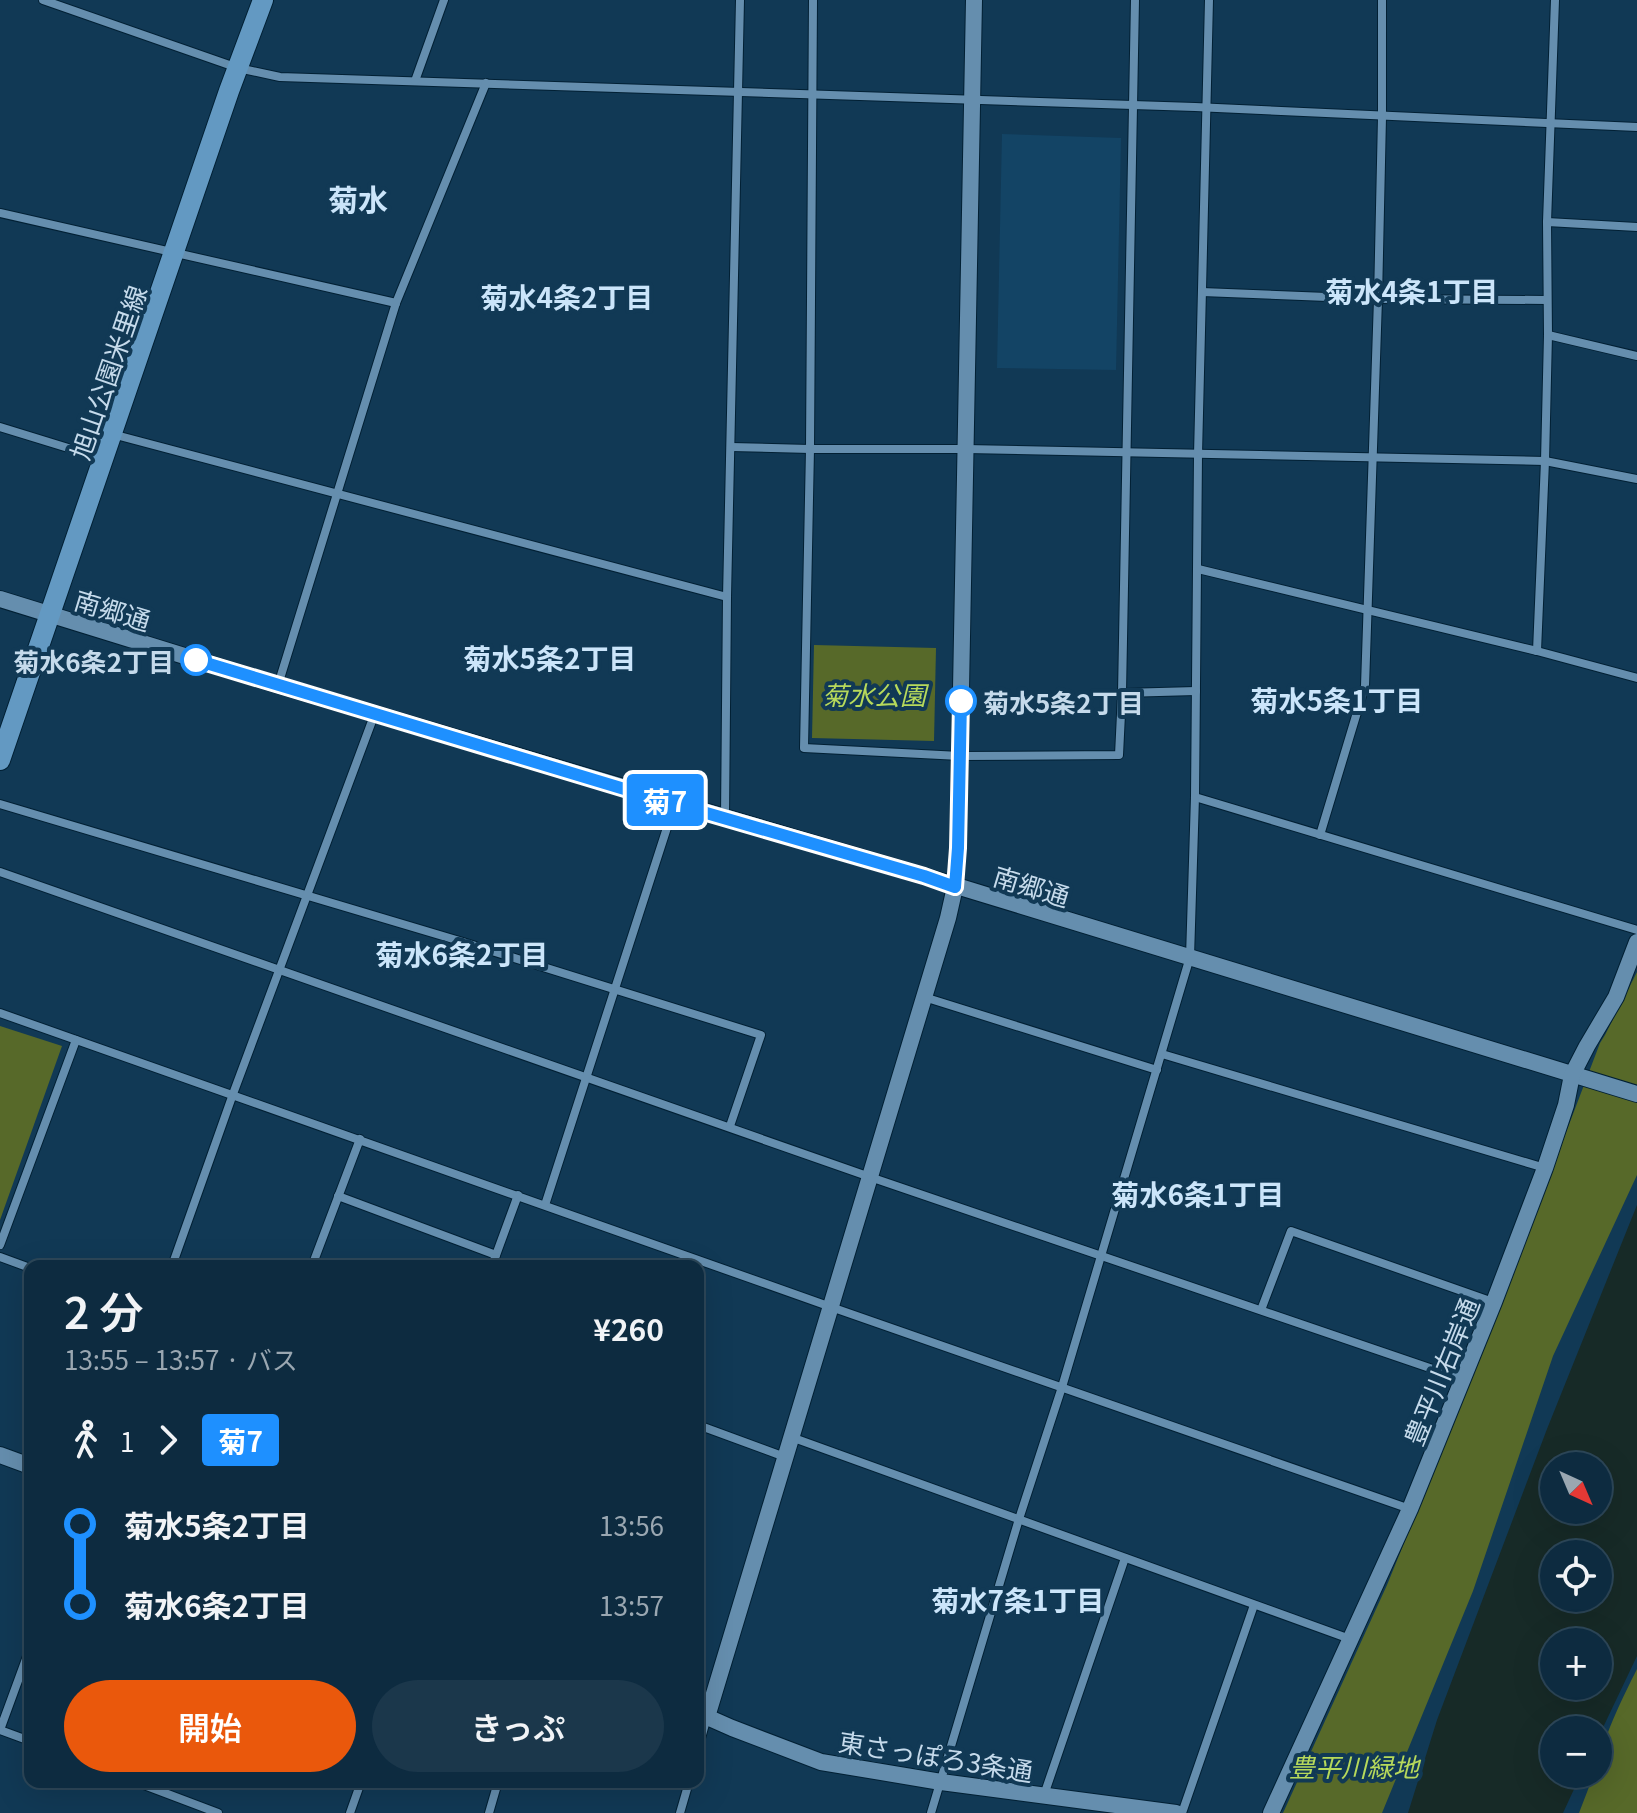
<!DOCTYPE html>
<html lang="ja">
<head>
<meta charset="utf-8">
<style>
	body { margin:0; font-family:Georgia,"Noto Sans JP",serif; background:#1b374b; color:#f1f3f6; height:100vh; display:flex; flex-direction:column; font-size:30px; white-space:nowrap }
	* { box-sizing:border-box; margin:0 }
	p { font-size:26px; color:#9aa7b1 }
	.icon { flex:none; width:44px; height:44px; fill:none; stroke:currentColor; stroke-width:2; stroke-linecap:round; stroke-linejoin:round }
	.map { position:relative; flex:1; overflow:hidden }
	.sheet { position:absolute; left:24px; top:1260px; width:680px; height:528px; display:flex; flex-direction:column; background:#0d2b40; border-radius:16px; box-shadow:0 8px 32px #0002,0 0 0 2px #2d4759 }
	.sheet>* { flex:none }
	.badge { padding:0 16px; border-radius:6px; font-size:28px; line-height:52px }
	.needle { width:52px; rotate:136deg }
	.fabs { position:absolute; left:1540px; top:1452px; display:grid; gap:16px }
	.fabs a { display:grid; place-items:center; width:72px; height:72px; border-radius:50%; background:#0d2b40; box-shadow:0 8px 32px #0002,0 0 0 2px #2d4759; font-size:40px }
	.map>.badge { position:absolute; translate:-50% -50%; box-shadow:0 0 0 4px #fff }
	.legs { display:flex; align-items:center; gap:12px; height:88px; padding:0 40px; font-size:26px }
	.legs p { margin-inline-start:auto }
	.overview { display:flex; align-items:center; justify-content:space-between; height:136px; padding:0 40px }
	h1 { font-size:44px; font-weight:600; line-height:60px }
	.primary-button { display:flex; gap:16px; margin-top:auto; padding:16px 40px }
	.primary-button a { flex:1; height:92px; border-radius:48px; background:#ea580c; color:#fff; font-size:32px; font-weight:600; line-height:92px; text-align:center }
	.primary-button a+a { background:#1b374b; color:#f1f3f6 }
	ul { padding:0 40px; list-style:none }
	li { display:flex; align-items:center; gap:28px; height:80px; font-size:30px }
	li i { display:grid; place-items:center; width:12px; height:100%; margin:0 10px; background:currentColor }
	li i::after { content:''; width:20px; height:20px; margin:-10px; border:6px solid; border-radius:50%; background:#0d2b40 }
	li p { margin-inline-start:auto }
	li:first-child i { background:linear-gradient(#0000 50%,currentColor 0) }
	li:last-child i { background:linear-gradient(currentColor 50%,#0000 0) }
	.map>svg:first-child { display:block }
	.built { fill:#134465 }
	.green { fill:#576929 }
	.water { fill:#172a27; fill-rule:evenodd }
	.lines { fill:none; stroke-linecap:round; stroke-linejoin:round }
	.street-casing { stroke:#022034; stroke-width:10 }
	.secondary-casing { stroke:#022034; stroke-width:18 }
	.primary-casing { stroke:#022034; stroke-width:22 }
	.street { stroke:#658eae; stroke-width:8 }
	.secondary { stroke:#658eae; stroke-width:16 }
	.primary { stroke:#6399c2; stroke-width:20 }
	.line-1-casing { stroke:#fff; stroke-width:18 }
	.line-1 { stroke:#1e90ff; stroke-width:12 }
	.stop-1-dot { fill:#fff; stroke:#1e90ff; stroke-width:4 }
	.labels { text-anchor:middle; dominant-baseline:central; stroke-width:8; stroke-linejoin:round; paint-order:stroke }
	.street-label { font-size:26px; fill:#c5daeb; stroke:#113955 }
	.stop-label { font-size:26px; font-weight:bold; fill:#c5daeb; stroke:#113955; text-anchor:end }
	.park-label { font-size:26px; font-style:italic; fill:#b7d95b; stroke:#113955 }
	.neighbourhood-label { font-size:28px; font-weight:bold; fill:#cbe5fa; stroke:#113955 }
	.quarter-label { font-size:30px; font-weight:bold; fill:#cbe5fa; stroke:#113955 }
</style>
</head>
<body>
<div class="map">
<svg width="1637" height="1813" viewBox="0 0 1637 1813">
	<rect width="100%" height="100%" fill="#113955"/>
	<path class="built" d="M 1002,134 L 1121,138 L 1116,370 L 997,368 Z"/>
	<g class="green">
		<path d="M 814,645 L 936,648 L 934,741 L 812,738 Z"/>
		<path d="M 1637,972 L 1637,1175 L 1553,1356 L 1473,1591 L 1382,1813 L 1283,1813 L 1387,1585 L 1490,1332 L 1600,1043 L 1605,1035 Z"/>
		<path d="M 0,1026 L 62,1046 L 0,1220 Z"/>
		<path d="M 1637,1669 L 1637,1813 L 1579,1813 L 1594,1774 L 1598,1774 C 1598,1746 1624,1695 1637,1669 Z"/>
	</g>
	<path class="water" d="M 1637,1205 L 1637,1656 L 1598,1738 L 1598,1730 L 1554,1730 L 1554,1774 L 1581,1774 L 1563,1813 L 1408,1813 L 1437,1720 L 1547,1429 ZM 1554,1466 L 1598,1466 L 1598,1510 L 1554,1510 ZM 1554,1554 L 1598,1554 L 1598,1598 L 1554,1598 ZM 1554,1642 L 1598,1642 L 1598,1686 L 1554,1686 Z"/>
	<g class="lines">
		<g class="street-casing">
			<g id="street">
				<path d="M 43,0 L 238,68 L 280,77 L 1195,107 L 1637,127"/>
				<path d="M 813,0 L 810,449 L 804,748 L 960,756 L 1119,755 L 1122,693 L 1135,0"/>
				<path d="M 415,81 L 444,0"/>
				<path d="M 0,213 L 396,303"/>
				<path d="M 1547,222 L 1637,227"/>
				<path d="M 1202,292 L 1378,299 L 1547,300"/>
				<path d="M 1548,335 L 1637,356"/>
				<path d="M 0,427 L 104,459"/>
				<path d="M 112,434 L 727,597"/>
				<path d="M 731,447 L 810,449 L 966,449 L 1545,461 L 1637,479"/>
				<path d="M 1198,569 L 1537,651 L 1637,678"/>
				<path d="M 1537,651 L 1545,461 L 1548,335 L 1547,222 L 1555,0"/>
				<path d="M 278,685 L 396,303 L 486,83"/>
				<path d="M 1122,693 L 1196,691"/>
				<path d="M 1195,797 L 1637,930"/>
				<path d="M 0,804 L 463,942 L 761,1035 L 730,1126"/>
				<path d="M 725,817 L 727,597 L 740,0"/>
				<path d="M 1320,835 L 1365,686 L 1378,299 L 1382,117 L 1382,0"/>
				<path d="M 0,872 L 870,1177 L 1462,1379"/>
				<path d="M 924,997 L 1157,1070"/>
				<path d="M 0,1013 L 831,1307 L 1410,1509"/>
				<path d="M 1162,1054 L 1545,1168"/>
				<path d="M 338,1196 L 496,1255"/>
				<path d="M 545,1205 L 675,803"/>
				<path d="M 0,1245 L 76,1040"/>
				<path d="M 0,1257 L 30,1268"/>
				<path d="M 172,1266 L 233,1094 L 375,713"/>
				<path d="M 312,1266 L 360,1139"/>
				<path d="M 492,1266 L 518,1195"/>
				<path d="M 1261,1310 L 1291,1231 L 1493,1302"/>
				<path d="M 698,1425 L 785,1457"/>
				<path d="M 791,1437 L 1350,1639"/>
				<path d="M 0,1730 L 30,1648"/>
				<path d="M 0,1730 L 30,1741"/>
				<path d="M 698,1749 L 707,1717"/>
				<path d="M 136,1782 L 218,1813"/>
				<path d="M 1044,1795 L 1125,1558"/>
				<path d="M 350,1813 L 361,1782"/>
				<path d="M 489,1813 L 498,1782"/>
				<path d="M 680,1813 L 689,1782"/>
				<path d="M 931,1813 L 1019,1519 L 1062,1387 L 1190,957 L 1195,797 L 1198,455 L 1209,0"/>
				<path d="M 1182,1813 L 1254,1605"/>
			</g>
		</g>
		<g class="secondary-casing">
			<g id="secondary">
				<path d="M 0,599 L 278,685 L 924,876 L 1637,1094"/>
				<path d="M 0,1455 L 30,1466"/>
				<path d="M 698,1713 L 732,1728 L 821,1762 L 941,1782 L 1176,1813"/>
				<path d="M 707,1717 L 948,918 L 955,887 L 958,848 L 974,0"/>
				<path d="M 1271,1813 L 1410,1509 L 1494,1302 L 1545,1168 L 1566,1105 L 1572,1075 L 1587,1046 L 1616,997 L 1637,942"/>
			</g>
		</g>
		<g class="primary-casing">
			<path id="primary" d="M 0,760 L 229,91 L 263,0"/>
		</g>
		<use href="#street" class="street"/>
		<use href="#secondary" class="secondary"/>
		<use href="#primary" class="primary"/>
	</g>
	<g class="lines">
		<g class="line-1-casing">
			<path id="line-1" d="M 196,660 L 641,794 L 924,876 L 955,887 L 958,848 L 961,701"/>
		</g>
		<use href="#line-1" class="line-1"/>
	</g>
	<g class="stop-1-dot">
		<circle cx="196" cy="660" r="14"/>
		<circle cx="961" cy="701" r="14"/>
	</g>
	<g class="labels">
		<g class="street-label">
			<text transform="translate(107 372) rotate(-71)">旭山公園米里線</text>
			<text transform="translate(113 609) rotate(17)">南郷通</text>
			<text transform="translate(1032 885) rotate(17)">南郷通</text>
			<text transform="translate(1440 1371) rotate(-68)">豊平川右岸通</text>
			<text transform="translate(936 1755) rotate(9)">東さっぽろ3条通</text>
		</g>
		<g class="stop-label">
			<text x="174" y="660">菊水6条2丁目</text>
			<text x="983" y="701" text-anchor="start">菊水5条2丁目</text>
		</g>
		<g class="park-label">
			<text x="874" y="693">菊水公園</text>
			<text x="1354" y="1765">豊平川緑地</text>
		</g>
		<g class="neighbourhood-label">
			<text x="1412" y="290">菊水4条1丁目</text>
			<text x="567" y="296">菊水4条2丁目</text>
			<text x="550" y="657">菊水5条2丁目</text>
			<text x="1337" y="699">菊水5条1丁目</text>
			<text x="462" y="953">菊水6条2丁目</text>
			<text x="1198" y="1193">菊水6条1丁目</text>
			<text x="1018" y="1599">菊水7条1丁目</text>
		</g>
		<g class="quarter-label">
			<text x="358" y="198">菊水</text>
		</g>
	</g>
</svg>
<div class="fabs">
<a><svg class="needle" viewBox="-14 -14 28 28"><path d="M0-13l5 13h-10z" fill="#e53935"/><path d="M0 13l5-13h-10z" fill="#9aa7b1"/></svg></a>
<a><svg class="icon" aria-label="locate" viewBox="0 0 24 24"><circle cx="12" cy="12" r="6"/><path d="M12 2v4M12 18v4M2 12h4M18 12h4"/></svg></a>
<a>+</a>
<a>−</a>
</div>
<b class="badge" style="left:665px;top:800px;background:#1e90ff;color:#fff">菊7</b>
<section class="sheet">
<div class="overview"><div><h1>2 分</h1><p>13:55 – 13:57 · バス</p></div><b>¥260</b></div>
<div class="legs"><svg class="icon" aria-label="walk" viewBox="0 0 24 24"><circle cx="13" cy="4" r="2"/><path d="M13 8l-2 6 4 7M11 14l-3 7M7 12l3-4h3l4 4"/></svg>1<svg class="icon" aria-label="forward" viewBox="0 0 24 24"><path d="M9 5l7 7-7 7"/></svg><b class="badge" style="background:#1e90ff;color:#fff">菊7</b></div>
<ul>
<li><i style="color:#1e90ff"></i><b>菊水5条2丁目</b><p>13:56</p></li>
<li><i style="color:#1e90ff"></i><b>菊水6条2丁目</b><p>13:57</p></li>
</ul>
<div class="primary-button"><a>開始</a><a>きっぷ</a></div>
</section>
</div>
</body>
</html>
